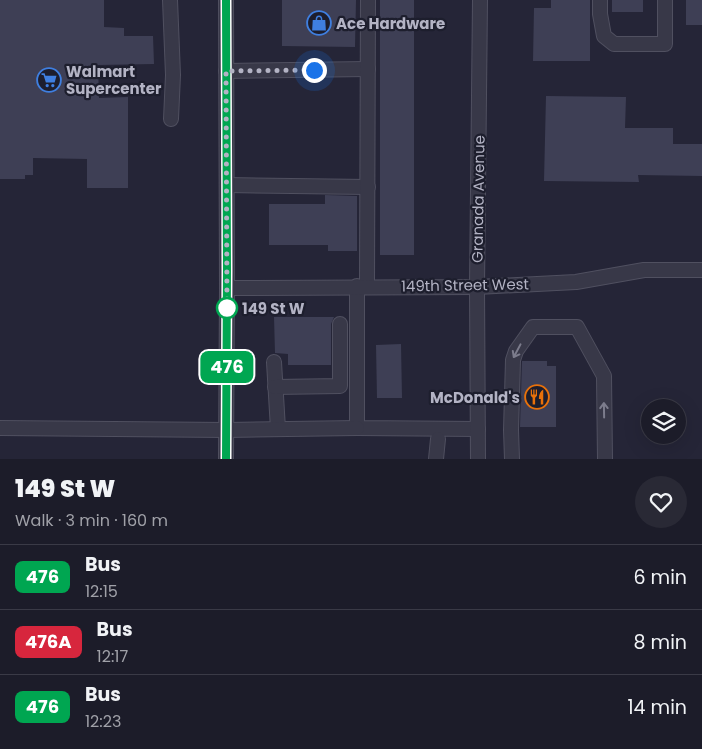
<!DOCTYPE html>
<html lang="en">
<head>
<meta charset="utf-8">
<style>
	body { margin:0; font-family:Poppins,sans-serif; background:#292935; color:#f1f3f6; height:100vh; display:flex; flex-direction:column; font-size:19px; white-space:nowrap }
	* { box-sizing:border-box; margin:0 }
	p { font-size:16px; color:#a0a1a8 }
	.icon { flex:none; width:28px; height:28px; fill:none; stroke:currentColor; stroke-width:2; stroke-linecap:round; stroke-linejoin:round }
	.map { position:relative; height:459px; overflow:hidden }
	.panel { display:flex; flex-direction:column; background:#1c1c29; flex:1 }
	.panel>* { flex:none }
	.badge { padding:0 10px; border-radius:8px; font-size:18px; line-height:32px }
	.controls { position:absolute; left:641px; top:399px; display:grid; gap:10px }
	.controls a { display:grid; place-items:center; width:45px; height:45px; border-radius:50%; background:#1c1c29; box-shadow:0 5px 20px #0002,0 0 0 1px #3a3a46; font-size:25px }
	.you { position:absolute; width:25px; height:25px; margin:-12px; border:4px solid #fff; border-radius:50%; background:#1a73e8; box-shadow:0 0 0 8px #1a73e833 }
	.map>.badge { position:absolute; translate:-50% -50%; box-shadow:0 0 0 2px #fff }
	.round { display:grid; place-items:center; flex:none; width:52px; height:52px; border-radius:26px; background:#292935 }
	.headline { display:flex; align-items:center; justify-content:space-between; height:85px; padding:0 15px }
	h1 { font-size:24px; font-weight:800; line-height:38px }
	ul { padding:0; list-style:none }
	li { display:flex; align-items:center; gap:15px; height:65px; padding:0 15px; border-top:1px solid #3a3a46 }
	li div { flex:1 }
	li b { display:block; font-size:19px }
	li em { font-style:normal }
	li .badge { min-width:55px; font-weight:700; text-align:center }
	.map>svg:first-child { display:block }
	.building { fill:#3e3f55 }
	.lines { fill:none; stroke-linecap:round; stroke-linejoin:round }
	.minor-casing { stroke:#505060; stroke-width:16 }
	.minor { stroke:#383848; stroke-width:14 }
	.oneway { stroke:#7c7c8c }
	.line-casing { stroke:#fff; stroke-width:11 }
	.line { stroke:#00a651; stroke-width:8 }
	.walk { stroke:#b3b3c4; stroke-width:5; stroke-dasharray:0 9 }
	.stop-dot { fill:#fff; stroke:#00a651; stroke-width:2.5 }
	.labels { text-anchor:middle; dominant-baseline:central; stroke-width:4.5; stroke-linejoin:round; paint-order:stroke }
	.poi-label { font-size:15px; font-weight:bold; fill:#b3b3c4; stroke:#1d1e2d; text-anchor:start }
	.street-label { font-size:15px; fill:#b3b3c4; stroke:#1d1e2d }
	.stop-label { font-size:15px; font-weight:bold; fill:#b3b3c4; stroke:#1d1e2d; text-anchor:start }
</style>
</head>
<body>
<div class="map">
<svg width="702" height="459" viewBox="0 0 702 459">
	<rect width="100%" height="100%" fill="#252537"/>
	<g class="building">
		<path d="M 0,0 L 104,0 L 104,27 L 124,28 L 124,36 L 153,36 L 154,64 L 98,65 L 99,98 L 128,97 L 128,188 L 87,188 L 87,159 L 33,158 L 33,175 L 25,175 L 25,179 L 0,179 Z"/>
		<path d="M 282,0 L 356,0 L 355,47 L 282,46 Z"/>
		<rect x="380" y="0" width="34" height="255"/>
		<path d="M 551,0 L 590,0 L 590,61 L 533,61 L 534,8 L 551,8 Z"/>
		<rect x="612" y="0" width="31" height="12"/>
		<rect x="686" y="0" width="16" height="25"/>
		<path d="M 546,96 L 626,97 L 625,128 L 673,128 L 673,144 L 702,144 L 702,176 L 638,175 L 639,182 L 544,181 Z"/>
		<path d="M 325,195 L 357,196 L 357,251 L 328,251 L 328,245 L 269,245 L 269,204 L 325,204 Z"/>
		<path d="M 274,317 L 334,317 L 331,324 L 331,365 L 288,365 L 288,354 L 275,353 Z"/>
		<path d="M 401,344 L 402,398 L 377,398 L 376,345 Z"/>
		<path d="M 522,361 L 547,361 L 547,366 L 556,366 L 556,427 L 520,427 Z"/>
	</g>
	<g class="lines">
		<g class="minor-casing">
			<g id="minor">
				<path d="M 170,0 L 173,75 L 171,119"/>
				<path d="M 226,0 L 227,288 L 226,459"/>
				<path d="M 600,0 L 600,14 L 604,36 L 614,44 L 665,44 L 665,0"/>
				<path d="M 226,71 L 368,69"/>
				<path d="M 227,185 L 368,187"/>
				<path d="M 357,286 L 357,428 L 478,429"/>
				<path d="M 367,286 L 368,0"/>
				<path d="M 227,288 L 477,287 L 576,282 L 644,270 L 702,270"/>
				<path d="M 274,362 L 278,429"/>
				<path d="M 275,387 L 340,386 L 340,324"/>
				<path d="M 0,428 L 227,430 L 357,428"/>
				<path d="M 436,459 L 438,439"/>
				<path d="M 478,459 L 477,287 L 480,0"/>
				<path d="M 512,459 L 511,430 L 513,360 L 516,351 L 533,327 L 577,327 L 604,376 L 605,459"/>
			</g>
		</g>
		<use href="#minor" class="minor"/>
	</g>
	<defs><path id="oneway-shaft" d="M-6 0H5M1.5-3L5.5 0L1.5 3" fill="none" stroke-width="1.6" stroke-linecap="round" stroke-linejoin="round" transform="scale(1.25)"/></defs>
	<g class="oneway">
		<use href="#oneway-shaft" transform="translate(517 351) rotate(118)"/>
		<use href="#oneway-shaft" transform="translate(604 410) rotate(-91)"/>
	</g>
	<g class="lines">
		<g class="line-casing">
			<path id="line" d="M 226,0 L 227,271 L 226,459"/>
		</g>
		<use href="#line" class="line"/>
		<path class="walk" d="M 227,308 L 226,71 L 314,70"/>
	</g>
	<defs>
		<g id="shop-ring" transform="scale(1.25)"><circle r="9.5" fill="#1d1e2d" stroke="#3f7fe0" stroke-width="1.5"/><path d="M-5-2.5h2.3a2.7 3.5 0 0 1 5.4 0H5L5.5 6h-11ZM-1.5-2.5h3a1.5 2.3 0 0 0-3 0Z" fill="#3f7fe0"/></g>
		<g id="supermarket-ring" transform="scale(1.25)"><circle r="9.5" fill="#1d1e2d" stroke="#3f7fe0" stroke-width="1.5"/><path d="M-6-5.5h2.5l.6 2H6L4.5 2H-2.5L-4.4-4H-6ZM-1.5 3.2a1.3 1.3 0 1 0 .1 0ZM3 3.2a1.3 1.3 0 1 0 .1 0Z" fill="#3f7fe0"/></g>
		<g id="restaurant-ring" transform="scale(1.25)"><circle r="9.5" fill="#1d1e2d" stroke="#e8710a" stroke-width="1.5"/><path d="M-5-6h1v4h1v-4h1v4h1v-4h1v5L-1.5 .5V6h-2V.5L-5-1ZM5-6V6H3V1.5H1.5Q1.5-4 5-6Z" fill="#e8710a"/></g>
	</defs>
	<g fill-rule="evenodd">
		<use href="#shop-ring" x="319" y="23"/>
		<use href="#supermarket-ring" x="49" y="80"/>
		<use href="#restaurant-ring" x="537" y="397"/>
	</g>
	<circle class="stop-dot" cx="227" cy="308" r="10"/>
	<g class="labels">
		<g class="poi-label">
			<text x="336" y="23">Ace Hardware</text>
			<text x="66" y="71">Walmart<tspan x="66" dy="17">Supercenter</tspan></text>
			<text x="520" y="397" text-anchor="end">McDonald's</text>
		</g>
		<g class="street-label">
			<text transform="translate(478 199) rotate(-89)">Granada Avenue</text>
			<text transform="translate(465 285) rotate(-1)">149th Street West</text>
		</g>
		<g class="stop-label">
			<text x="242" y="308">149 St W</text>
		</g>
	</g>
</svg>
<div class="controls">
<a><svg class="icon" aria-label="layers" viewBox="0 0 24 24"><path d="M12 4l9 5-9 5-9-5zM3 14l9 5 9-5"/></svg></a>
</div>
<div class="you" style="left:314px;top:70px"></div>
<b class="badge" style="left:227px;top:367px;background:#00a651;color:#fff">476</b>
</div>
<section class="panel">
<div class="headline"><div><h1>149 St W</h1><p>Walk · 3 min · 160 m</p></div><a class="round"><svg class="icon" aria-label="heart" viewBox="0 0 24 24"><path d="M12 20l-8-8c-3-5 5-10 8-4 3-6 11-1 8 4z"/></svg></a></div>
<ul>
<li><span class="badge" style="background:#00a651;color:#fff">476</span><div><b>Bus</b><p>12:15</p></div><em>6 min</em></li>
<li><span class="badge" style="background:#d7263d;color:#fff">476A</span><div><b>Bus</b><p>12:17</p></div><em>8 min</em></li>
<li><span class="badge" style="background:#00a651;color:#fff">476</span><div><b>Bus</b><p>12:23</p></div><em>14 min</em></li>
</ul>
</section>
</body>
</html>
